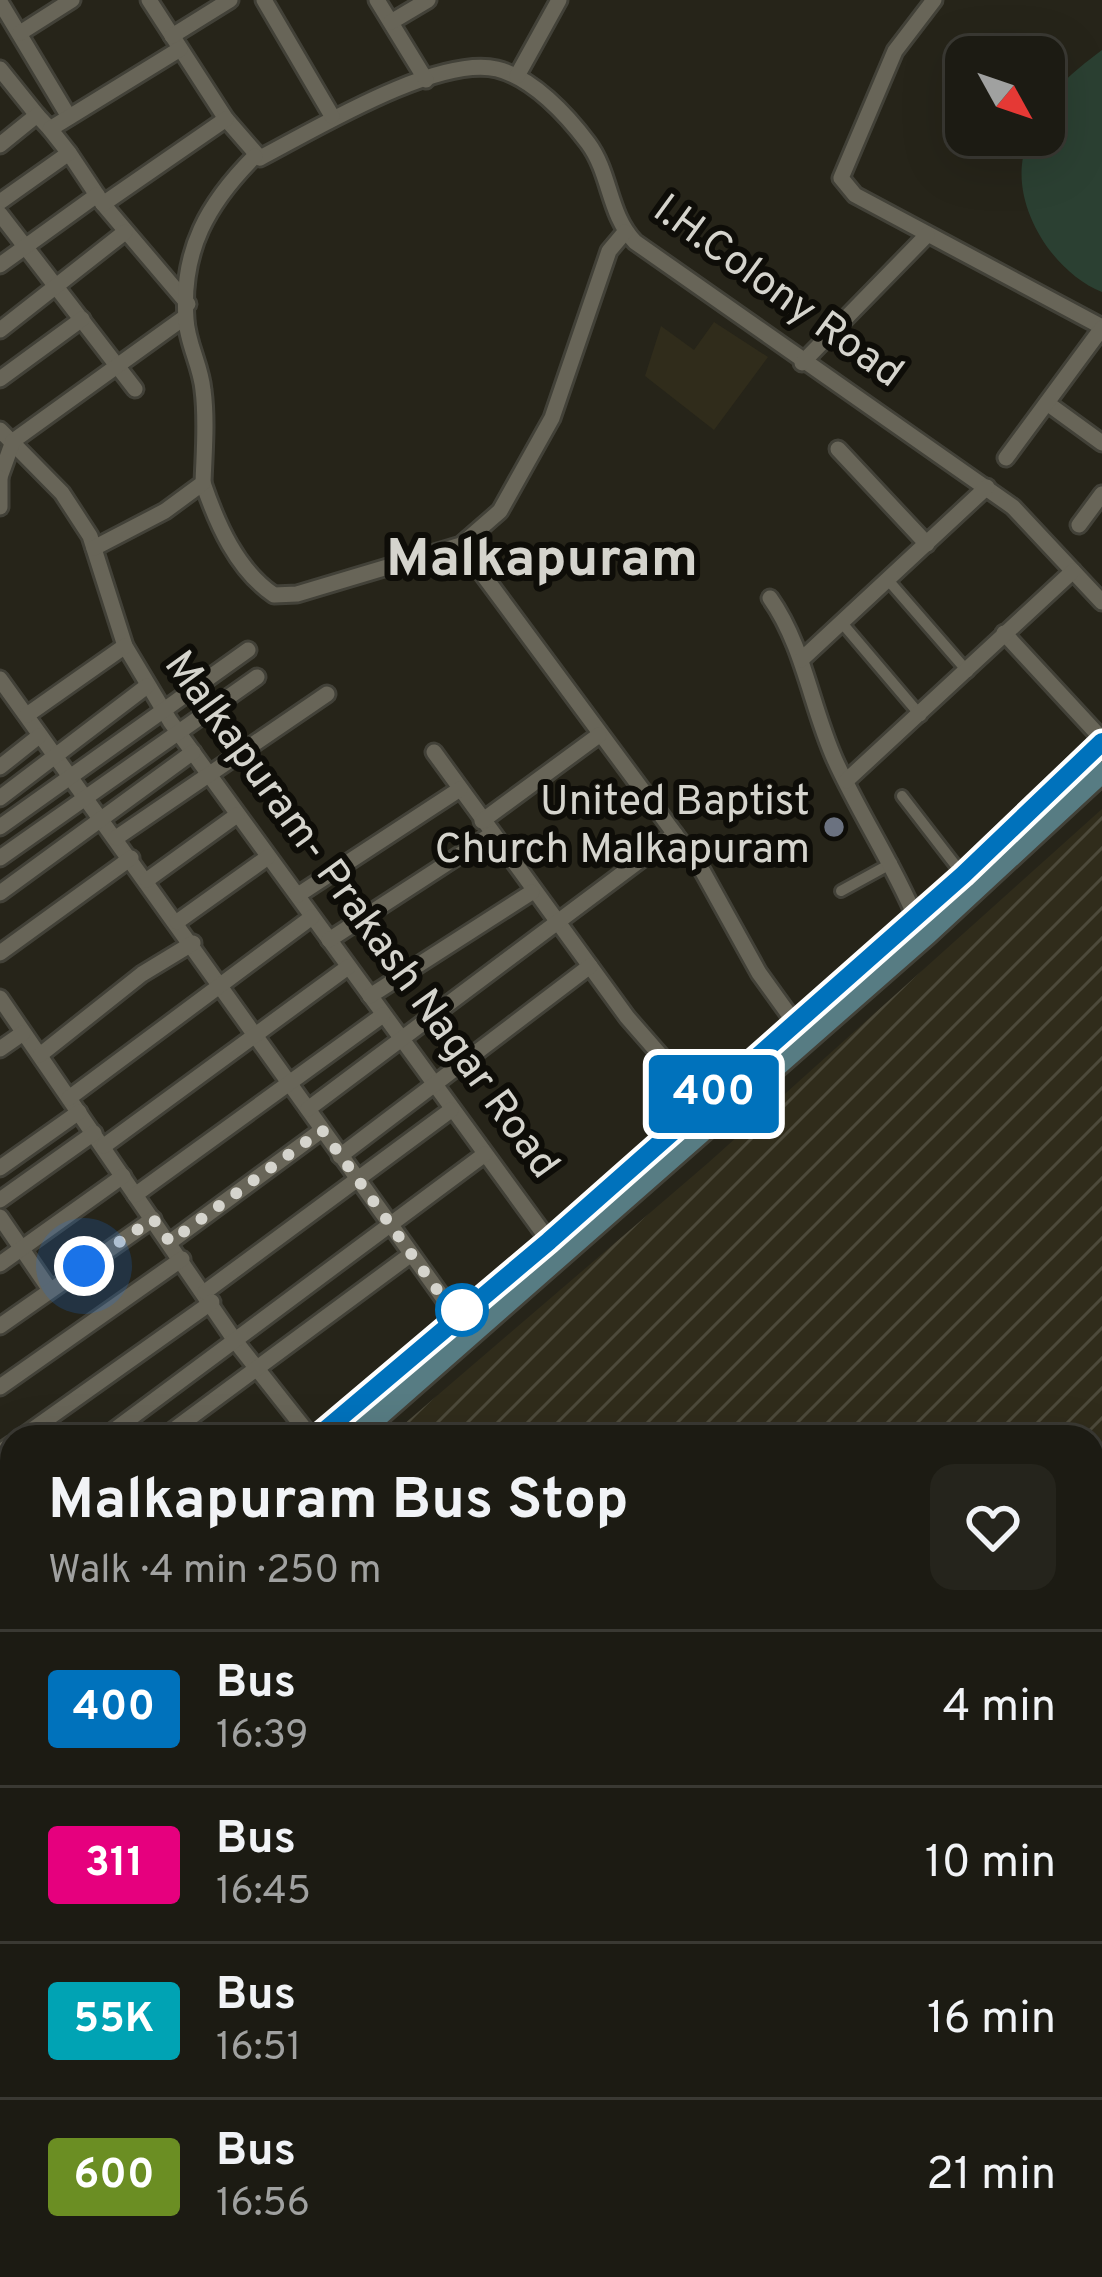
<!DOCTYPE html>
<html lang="en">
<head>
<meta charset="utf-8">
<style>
	body { margin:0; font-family:Overpass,sans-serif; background:#25241c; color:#f1f3f6; height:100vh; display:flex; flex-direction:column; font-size:45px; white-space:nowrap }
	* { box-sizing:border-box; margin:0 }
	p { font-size:39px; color:#a0a1a0 }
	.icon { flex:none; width:66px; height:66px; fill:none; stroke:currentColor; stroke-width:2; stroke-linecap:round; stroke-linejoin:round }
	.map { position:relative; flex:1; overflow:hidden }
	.panel { position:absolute; left:0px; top:1425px; width:1104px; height:852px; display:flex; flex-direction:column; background:#1c1b13; border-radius:36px 36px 0 0; box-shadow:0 12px 48px #0002,0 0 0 3px #3a3933 }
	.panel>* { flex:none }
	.badge { padding:0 24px; border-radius:9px; font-size:42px; line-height:78px }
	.needle { width:78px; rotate:130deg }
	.buttons { position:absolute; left:945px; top:36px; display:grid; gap:24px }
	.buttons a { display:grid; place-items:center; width:120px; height:120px; border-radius:24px; background:#1c1b13; box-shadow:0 12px 48px #0002,0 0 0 3px #3a3933; font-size:60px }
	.you { position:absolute; width:60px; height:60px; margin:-30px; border:9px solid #fff; border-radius:50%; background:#1a73e8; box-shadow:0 0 0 18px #1a73e833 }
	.map>.badge { position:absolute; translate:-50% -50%; box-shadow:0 0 0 6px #fff }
	.round { display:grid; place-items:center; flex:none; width:126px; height:126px; border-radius:24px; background:#25241c }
	.overview { display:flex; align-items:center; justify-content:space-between; height:204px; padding:0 48px }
	h1 { font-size:57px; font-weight:700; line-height:90px }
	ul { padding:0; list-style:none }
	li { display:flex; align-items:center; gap:36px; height:156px; padding:0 48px; border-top:3px solid #3a3933 }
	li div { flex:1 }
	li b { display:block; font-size:45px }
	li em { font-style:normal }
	li .badge { min-width:132px; font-weight:700; text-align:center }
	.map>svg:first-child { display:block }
	.built { fill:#302c1b }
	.industrial { fill:url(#industrial-furrows) }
	.pitch { fill:#2b4032 }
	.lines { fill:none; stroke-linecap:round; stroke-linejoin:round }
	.pedestrian-casing { stroke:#424138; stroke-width:16 }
	.minor-casing { stroke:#424138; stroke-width:21 }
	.secondary-casing { stroke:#424138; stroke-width:27 }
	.pedestrian { stroke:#686558; stroke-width:10 }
	.minor { stroke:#686558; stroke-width:15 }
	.secondary { stroke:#577c83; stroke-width:21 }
	.line-casing { stroke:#fff; stroke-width:27 }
	.line { stroke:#0072bc; stroke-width:18 }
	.walk { stroke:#d5d4cd; stroke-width:12; stroke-dasharray:0 21.6 }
	.worship-dot { fill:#6b7280; stroke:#0e0d08; stroke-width:4.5 }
	.stop-dot { fill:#fff; stroke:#0072bc; stroke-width:6 }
	.labels { text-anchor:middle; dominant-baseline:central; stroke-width:12; stroke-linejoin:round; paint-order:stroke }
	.street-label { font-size:42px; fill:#d5d4cd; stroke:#0e0d08 }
	.poi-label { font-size:42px; fill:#d5d4cd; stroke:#0e0d08; text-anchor:end }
	.district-label { font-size:54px; font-weight:bold; fill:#d5d4cd; stroke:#0e0d08 }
</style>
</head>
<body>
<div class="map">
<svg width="1102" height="2277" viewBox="0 0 1102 2277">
	<defs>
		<pattern id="industrial-furrows" width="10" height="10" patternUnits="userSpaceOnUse" patternTransform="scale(3)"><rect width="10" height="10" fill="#302c1b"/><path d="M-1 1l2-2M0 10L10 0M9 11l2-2" fill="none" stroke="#4d4a3b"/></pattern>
	</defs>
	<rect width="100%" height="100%" fill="#262419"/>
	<path class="built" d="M 714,322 L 768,357 L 714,430 L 645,376 L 661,326 L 694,350 Z"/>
	<path class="industrial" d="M 1102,809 L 1102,2277 L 0,2277 L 0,1778 L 12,1768 L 12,2265 L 1092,2265 L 1092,1437 L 389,1437 L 708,1163 Z"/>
	<path class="pitch" d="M 1102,50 L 1102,292 C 1047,270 1001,190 1031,135 L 1044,135 C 1044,91 1070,75 1102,50 Z"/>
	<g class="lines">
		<g class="pedestrian-casing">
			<g id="pedestrian">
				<path d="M 888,580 L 968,672"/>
				<path d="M 842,623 L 921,716"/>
				<path d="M 902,796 L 963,875"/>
				<path d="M 841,891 L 892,863"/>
			</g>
		</g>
		<g class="minor-casing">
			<g id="minor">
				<path d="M 149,0 L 226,119 L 260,158 C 314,130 437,55 497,69 C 533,78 567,115 588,143 C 611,174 608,214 635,242 L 1013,507 L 1102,602"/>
				<path d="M 264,0 L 332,116"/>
				<path d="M 377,0 L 426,80"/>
				<path d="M 934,0 L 895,51 L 841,178 L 855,195 L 1102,327"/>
				<path d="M 0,2 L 69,117"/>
				<path d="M 391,22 L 428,0"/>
				<path d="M 20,33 L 72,0"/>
				<path d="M 172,36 L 230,0"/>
				<path d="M 0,69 L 37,115"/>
				<path d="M 517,76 L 559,0"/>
				<path d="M 0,145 L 37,115 L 50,129"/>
				<path d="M 69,153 L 97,195"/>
				<path d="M 0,202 L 69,153 L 50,129 L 180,49"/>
				<path d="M 103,204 L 188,304"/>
				<path d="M 0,214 L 135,389"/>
				<path d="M 0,265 L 97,195 L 103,204 L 226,119"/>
				<path d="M 0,330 L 125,232"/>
				<path d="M 802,363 L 927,235"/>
				<path d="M 0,379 L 82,319"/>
				<path d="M 1047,403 L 1102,443"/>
				<path d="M 0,430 L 62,493 L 90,536 L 125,646 L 170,721 L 552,1245"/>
				<path d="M 838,449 L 927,544"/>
				<path d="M 1006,458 L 1102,328"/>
				<path d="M 0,477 L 13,441 L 185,317"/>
				<path d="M 0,478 L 0,507"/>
				<path d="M 203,483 C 217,524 237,570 274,595 L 297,594 L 461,545 L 500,511 L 552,418 L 609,251 L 625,232"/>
				<path d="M 1079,525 L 1102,494"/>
				<path d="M 461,545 L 703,872 L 759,973 L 795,1023"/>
				<path d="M 94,548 L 165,511 L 203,483 C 204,453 207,420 203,390 C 201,366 187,343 186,319 C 181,250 208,203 255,156"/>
				<path d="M 770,598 C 804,646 811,707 835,760 C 859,813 892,862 915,916"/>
				<path d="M 1004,633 L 1102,739"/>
				<path d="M 801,660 L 987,487"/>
				<path d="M 0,679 L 456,1316"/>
				<path d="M 27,715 L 125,646"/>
				<path d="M 434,752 L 627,1017 L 703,1104"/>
				<path d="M 0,767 L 39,736"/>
				<path d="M 846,781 L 1073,571"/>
				<path d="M 0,798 L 147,686"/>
				<path d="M 482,821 L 599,735"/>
				<path d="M 0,827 L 248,650"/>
				<path d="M 116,838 L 327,694"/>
				<path d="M 0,858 L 257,677"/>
				<path d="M 147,880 L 237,815"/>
				<path d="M 0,893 L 193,752"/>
				<path d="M 298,895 L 460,789"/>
				<path d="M 177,922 L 268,857"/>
				<path d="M 329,940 L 492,834"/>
				<path d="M 0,953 L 131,858"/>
				<path d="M 370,996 L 532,892"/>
				<path d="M 0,998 L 236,1342 L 311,1437"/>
				<path d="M 0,1049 L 23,1033"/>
				<path d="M 40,1055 L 142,974 L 193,943"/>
				<path d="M 69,1098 L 312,917"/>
				<path d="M 308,1109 L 675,834"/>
				<path d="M 104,1146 L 348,967"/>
				<path d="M 340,1156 L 590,966"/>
				<path d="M 0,1168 L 79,1112"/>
				<path d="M 135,1195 L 383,1015"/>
				<path d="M 0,1200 L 94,1133"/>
				<path d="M 0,1217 L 50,1290"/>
				<path d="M 170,1242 L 322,1130"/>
				<path d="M 0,1264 L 123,1176"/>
				<path d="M 205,1292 L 451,1110"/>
				<path d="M 0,1326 L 153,1219"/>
				<path d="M 0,1387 L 182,1259"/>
				<path d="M 22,1437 L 212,1302"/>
				<path d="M 105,1437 L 485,1154"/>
				<path d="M 164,1437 L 410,1255"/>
				<path d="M 0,1452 L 12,1444"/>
				<path d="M 0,1513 L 12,1504"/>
				<path d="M 0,1523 L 12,1540"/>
			</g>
		</g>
		<g class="secondary-casing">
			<g id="secondary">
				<path d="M 317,1437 L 549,1241 L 963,875 L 1102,742"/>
				<path d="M 354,1437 L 928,933 L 1102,772"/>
				<path d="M 0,1716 L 12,1705"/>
				<path d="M 0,1744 L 12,1733"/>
			</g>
		</g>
		<use href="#pedestrian" class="pedestrian"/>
		<use href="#minor" class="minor"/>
		<use href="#secondary" class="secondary"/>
	</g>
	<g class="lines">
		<g class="line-casing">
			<path id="line" d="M 317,1437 L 549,1241 L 963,875 L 1102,742"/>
		</g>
		<use href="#line" class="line"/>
		<path class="walk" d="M 84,1266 L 153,1219 L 170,1242 L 322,1130 L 456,1316 L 462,1310"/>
	</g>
	<circle class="worship-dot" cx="834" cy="827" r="12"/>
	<circle class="stop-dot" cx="462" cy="1310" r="24"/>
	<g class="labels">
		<g class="street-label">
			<text transform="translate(777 293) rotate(36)">I.H.Colony Road</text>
			<text transform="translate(360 916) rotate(54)">Malkapuram- Prakash Nagar Road</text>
		</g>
		<g class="poi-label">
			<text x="810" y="803">United Baptist<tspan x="810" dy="48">Church Malkapuram</tspan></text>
		</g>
		<g class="district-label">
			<text x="542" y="561">Malkapuram</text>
		</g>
	</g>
</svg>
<div class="buttons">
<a><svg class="needle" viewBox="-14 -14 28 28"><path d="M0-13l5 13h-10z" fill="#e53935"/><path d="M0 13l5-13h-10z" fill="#a0a1a0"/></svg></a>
</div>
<div class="you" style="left:84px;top:1266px"></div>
<b class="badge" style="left:714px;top:1094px;background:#0072bc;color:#fff">400</b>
<section class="panel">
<div class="overview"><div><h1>Malkapuram Bus Stop</h1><p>Walk · 4 min · 250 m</p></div><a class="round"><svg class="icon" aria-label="heart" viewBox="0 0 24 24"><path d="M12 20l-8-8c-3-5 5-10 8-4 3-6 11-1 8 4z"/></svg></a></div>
<ul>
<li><span class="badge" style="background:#0072bc;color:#fff">400</span><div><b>Bus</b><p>16:39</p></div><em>4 min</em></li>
<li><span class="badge" style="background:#e6007e;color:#fff">311</span><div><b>Bus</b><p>16:45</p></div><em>10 min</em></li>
<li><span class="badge" style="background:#00a3b4;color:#fff">55K</span><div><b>Bus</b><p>16:51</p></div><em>16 min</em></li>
<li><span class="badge" style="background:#6b8e23;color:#fff">600</span><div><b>Bus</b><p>16:56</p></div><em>21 min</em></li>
</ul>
</section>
</div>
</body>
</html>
